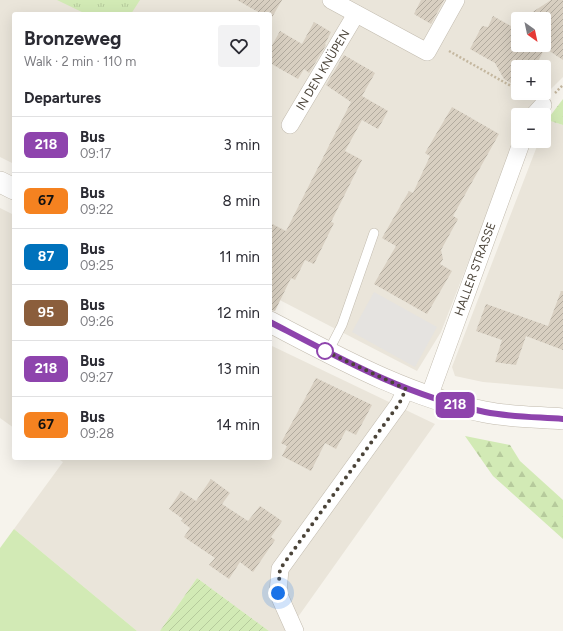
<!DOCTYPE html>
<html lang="en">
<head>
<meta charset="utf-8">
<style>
	body { margin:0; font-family:Figtree,sans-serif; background:#f2f2f3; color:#2b2b33; height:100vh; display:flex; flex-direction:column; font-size:15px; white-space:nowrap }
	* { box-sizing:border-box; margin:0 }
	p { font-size:13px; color:#7c7c81 }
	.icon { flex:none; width:22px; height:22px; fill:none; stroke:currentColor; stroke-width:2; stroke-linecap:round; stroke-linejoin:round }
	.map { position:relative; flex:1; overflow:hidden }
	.side { position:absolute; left:12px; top:12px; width:260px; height:448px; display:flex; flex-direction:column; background:#fff; border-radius:4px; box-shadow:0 4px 16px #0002 }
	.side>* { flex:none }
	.badge { padding:0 8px; border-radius:6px; font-size:14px; line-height:26px }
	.needle { width:26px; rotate:147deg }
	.fabs { position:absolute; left:511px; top:12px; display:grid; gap:8px }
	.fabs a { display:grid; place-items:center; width:40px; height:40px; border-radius:4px; background:#fff; box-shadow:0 4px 16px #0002; font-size:20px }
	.you { position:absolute; width:20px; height:20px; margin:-10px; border:3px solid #fff; border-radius:50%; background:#1a73e8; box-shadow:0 0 0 6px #1a73e833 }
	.map>.badge { position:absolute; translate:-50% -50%; box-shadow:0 0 0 2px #fff }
	h2 { padding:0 12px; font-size:15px; line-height:36px }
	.round { display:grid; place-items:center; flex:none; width:42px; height:42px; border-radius:4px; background:#f2f2f3 }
	.overview { display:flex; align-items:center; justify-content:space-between; height:68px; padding:0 12px }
	h1 { font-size:19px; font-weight:700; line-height:30px }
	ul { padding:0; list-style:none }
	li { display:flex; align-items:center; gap:12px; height:56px; padding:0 12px; border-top:1px solid #e1e1e2 }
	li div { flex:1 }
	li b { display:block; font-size:15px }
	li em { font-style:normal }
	li .badge { min-width:44px; font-weight:700; text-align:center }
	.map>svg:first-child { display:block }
	.residential { fill:#eae5da; fill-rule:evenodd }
	.grass { fill:#d2eab5 }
	.forest { fill:url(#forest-firs) }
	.park { fill:url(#park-tufts) }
	.garden { fill:url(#garden-furrows) }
	.parking { fill:#e5e3e0 }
	.building { fill:url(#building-hatch) }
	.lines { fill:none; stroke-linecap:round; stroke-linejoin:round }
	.service-casing { stroke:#c2bbae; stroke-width:10 }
	.minor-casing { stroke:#c2bbae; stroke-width:18 }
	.tertiary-casing { stroke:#c2bbae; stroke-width:22 }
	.path { stroke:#c4b79f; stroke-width:2.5; stroke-dasharray:2 2; stroke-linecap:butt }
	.service { stroke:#fff; stroke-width:9 }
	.minor { stroke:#fff; stroke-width:17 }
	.tertiary { stroke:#fff; stroke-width:21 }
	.line-casing { stroke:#fff; stroke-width:9 }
	.line { stroke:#8e44ad; stroke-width:6 }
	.walk { stroke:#4b4439; stroke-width:4; stroke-dasharray:0 7.2 }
	.stop-dot { fill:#fff; stroke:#8e44ad; stroke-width:2 }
	.labels { text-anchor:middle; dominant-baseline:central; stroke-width:3; stroke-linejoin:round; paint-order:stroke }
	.street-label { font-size:12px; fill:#4b4439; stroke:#fff }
</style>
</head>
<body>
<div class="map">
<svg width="563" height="631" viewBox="0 0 563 631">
	<defs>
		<pattern id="forest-firs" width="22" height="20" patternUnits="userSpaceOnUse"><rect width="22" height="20" fill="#d2eab5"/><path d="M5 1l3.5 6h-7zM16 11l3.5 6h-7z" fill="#b6ca9c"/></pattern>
		<pattern id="park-tufts" width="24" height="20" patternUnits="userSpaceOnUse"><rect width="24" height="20" fill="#d2eab5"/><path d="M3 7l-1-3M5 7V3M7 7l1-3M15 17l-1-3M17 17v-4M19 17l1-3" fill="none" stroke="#b6ca9c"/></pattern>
		<pattern id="garden-furrows" width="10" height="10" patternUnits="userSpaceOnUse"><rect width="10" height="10" fill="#d2eab5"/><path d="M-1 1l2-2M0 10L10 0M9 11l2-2" fill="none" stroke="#b6ca9c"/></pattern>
		<pattern id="building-hatch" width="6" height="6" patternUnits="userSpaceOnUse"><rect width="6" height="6" fill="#d8cfc1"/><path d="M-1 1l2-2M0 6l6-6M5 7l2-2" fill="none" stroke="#b1aa9e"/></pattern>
	</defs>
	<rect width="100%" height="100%" fill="#f6f3ec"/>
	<g class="residential">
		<path d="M 0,0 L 563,0 L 563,77 L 539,101 L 528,115 L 518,115 L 518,134 L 441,332 L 417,371 L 270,295 L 270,14 L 14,14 L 14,164 L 0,157 ZM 518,19 L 544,19 L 544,45 L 518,45 ZM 518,67 L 544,67 L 544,93 L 518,93 Z"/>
		<path d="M 547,120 L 563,125 L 563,389 L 483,382 L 455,376 L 452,367 L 539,141 L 544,141 L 544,127 Z"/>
		<path d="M 0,208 L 14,215 L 14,428 L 0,418 Z"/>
		<path d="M 270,345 L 435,424 L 288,631 L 269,631 L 197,578 L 160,631 L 137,631 L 14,529 L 63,462 L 57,458 L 270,458 Z"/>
	</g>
	<path class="grass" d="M 14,529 L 137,631 L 0,631 L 0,548 Z"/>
	<g class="forest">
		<path d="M 563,99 L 563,125 L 547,120 Z"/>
		<path d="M 465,436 L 510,445 L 520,461 L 563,500 L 563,539 L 493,476 Z"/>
	</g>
	<path class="park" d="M 57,0 L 140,0 L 131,14 L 86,14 Z"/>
	<path class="garden" d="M 197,578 L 269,631 L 160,631 Z"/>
	<path class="parking" d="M 374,292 L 437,327 L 415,367 L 352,332 Z"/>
	<g class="building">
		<path d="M 237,0 L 282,0 L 271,19 L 270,14 L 262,14 Z"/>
		<path d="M 421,0 L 444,0 L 431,24 L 414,14 Z"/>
		<path d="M 551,0 L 563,0 L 563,60 L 545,48 L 535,67 L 518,67 L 518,87 L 504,79 L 495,63 L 470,49 L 482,26 L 488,27 L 493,16 L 511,26 L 518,22 L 518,45 L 544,45 L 544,19 L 522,19 Z"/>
		<path d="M 314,22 L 331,32 L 325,44 L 326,45 L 309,73 L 304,69 L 298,79 L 270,63 L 270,49 L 280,31 L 302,44 Z"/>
		<path d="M 344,55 L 375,73 L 362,96 L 388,111 L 378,129 L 362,120 L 345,151 L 362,160 L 331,222 L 334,223 L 314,264 L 305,260 L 295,280 L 291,278 L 275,311 L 270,310 L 270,223 L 286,231 L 351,102 L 326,85 Z"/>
		<path d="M 452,107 L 499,134 L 453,216 L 458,219 L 441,250 L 443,259 L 440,264 L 452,271 L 427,314 L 374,284 L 396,246 L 382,238 L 409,191 L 413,193 L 430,156 L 425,153 Z"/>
		<path d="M 561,291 L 563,291 L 563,350 L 526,336 L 516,365 L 495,362 L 502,340 L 476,331 L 486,304 L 548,326 Z"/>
		<path d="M 316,378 L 372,405 L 356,435 L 346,430 L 336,449 L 325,443 L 311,471 L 282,456 L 287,446 L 281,443 Z"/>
		<path d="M 211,479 L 230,493 L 222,504 L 248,521 L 260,506 L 282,521 L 271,537 L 275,540 L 253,572 L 240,562 L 229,579 L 209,565 L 215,558 L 184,537 L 190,528 L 181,521 L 183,519 L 169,509 L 181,491 L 196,501 Z"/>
	</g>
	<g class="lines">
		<g class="service-casing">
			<path id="service" d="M 328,352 L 342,325 L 374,233"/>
		</g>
		<g class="minor-casing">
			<g id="minor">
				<path d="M 331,0 L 427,52 L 456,0"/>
				<path d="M 534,115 L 543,105"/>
				<path d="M 290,125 L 356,14"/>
				<path d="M 429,397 L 522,141"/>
				<path d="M 295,631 L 278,593 L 280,569 L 399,404 L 406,389"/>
			</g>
		</g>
		<g class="tertiary-casing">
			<g id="tertiary">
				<path d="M 0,182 L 14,189"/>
				<path d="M 270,322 C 339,358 407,396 485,412 C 510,417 537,417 563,419"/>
			</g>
		</g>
		<g class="path">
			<path d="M 449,51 L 518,90"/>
			<path d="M 555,93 L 563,85"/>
		</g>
		<use href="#service" class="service"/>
		<use href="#minor" class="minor"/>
		<use href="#tertiary" class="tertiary"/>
	</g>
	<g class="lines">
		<g class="line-casing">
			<path id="line" d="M 270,322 C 339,358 407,396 485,412 C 510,417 537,417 563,419"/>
		</g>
		<use href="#line" class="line"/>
		<path class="walk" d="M 278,593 L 280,569 L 399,404 L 406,389 L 325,351"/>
	</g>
	<circle class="stop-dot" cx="325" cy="351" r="8"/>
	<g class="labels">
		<g class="street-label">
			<text transform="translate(323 70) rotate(-59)">IN DEN KNÜPEN</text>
			<text transform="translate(475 269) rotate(-70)">HALLER STRASSE</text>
		</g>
	</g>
</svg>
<div class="fabs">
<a><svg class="needle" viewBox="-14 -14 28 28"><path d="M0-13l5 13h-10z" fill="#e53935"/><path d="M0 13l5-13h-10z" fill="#7c7c81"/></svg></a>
<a>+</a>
<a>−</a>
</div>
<div class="you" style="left:278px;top:593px"></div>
<b class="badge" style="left:455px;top:405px;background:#8e44ad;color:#fff">218</b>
<section class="side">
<div class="overview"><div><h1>Bronzeweg</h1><p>Walk · 2 min · 110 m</p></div><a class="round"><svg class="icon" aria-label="heart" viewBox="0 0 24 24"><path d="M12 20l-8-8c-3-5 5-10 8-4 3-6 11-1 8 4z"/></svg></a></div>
<h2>Departures</h2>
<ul>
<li><span class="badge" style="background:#8e44ad;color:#fff">218</span><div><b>Bus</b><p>09:17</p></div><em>3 min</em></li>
<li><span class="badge" style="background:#f58220;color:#111">67</span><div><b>Bus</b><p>09:22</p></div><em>8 min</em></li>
<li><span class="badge" style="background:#0072bc;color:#fff">87</span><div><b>Bus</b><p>09:25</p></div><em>11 min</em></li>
<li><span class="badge" style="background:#8b5e3c;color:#fff">95</span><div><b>Bus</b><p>09:26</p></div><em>12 min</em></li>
<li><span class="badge" style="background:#8e44ad;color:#fff">218</span><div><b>Bus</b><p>09:27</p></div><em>13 min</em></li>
<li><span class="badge" style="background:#f58220;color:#111">67</span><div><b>Bus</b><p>09:28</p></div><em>14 min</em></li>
</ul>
</section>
</div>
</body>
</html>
